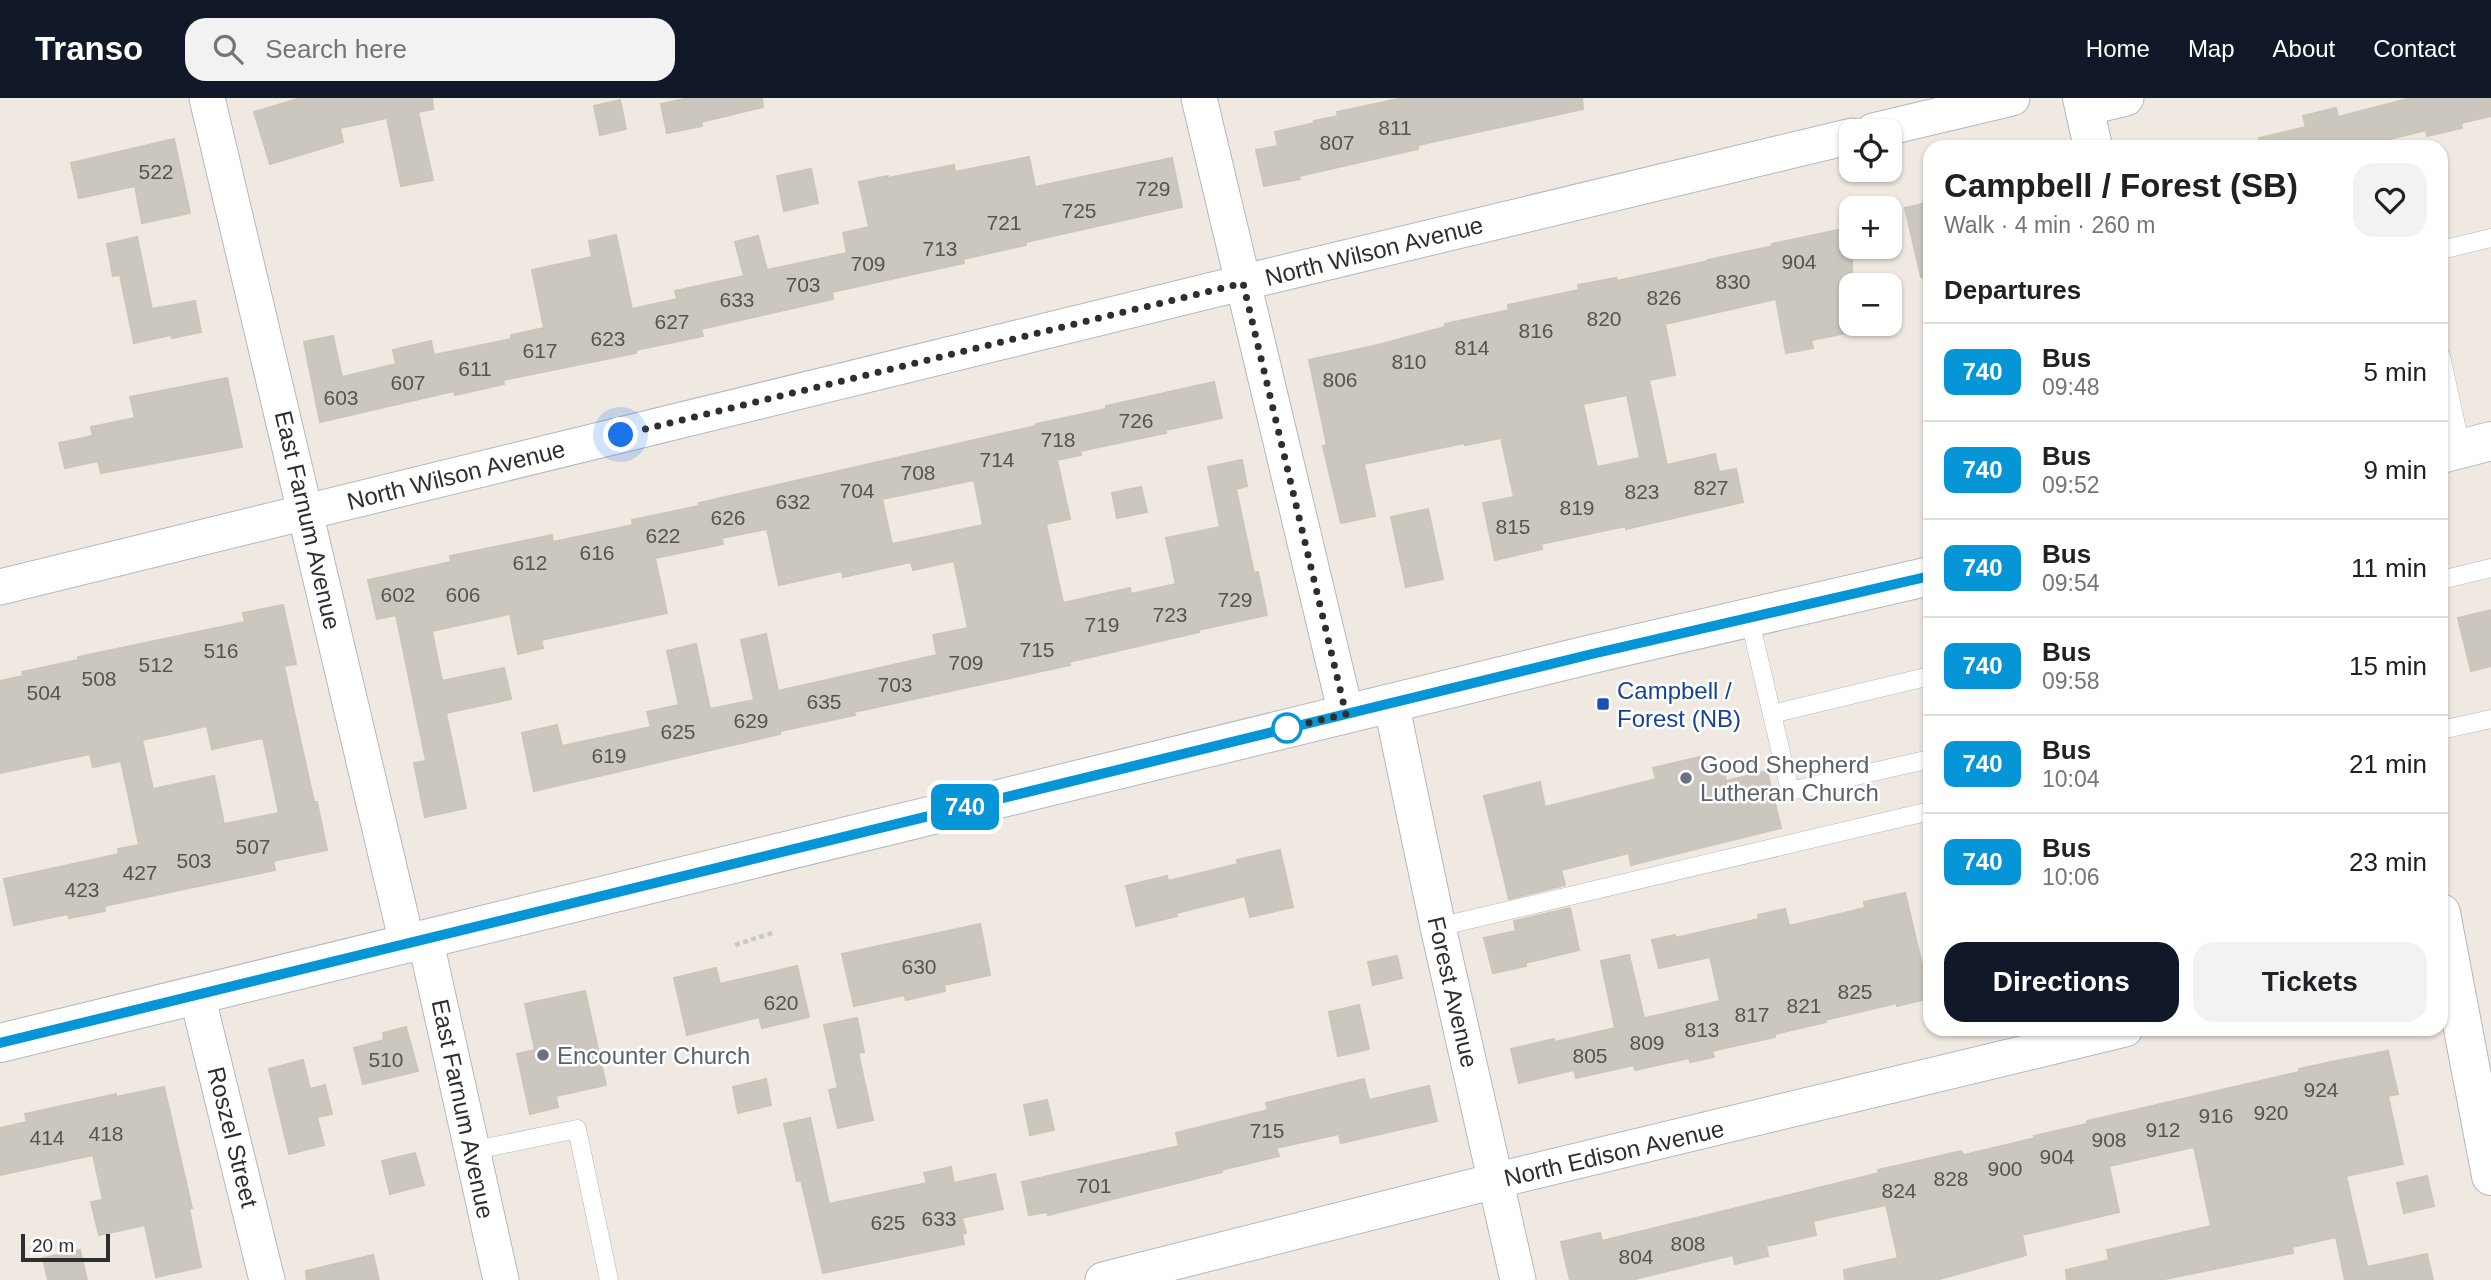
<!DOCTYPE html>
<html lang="en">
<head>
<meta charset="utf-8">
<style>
	body { margin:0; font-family:Helvetica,sans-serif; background:#f2f2f2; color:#202124; height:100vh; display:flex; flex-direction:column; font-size:26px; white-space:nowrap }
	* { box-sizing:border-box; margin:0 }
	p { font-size:23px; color:#757577 }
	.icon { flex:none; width:38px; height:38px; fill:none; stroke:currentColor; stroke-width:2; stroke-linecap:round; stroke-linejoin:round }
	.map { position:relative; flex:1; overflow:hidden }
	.drawer { position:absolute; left:1923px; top:42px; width:525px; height:896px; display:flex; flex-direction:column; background:#fff; border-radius:21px; box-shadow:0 2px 5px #0004 }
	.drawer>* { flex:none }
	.badge { padding:0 14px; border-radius:10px; font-size:24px; line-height:46px }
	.buttons { position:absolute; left:1839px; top:21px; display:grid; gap:14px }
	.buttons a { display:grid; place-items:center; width:63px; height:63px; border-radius:14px; background:#fff; box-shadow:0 2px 5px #0004; font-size:35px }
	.scale { position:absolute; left:21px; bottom:18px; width:89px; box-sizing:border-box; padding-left:7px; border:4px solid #2e2e2e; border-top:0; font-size:19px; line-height:24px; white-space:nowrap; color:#2e2e2e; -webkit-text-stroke:5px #fff; paint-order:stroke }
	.you { position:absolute; width:35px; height:35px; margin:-18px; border:5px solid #fff; border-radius:50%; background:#1a73e8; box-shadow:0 0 0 10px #1a73e833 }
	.map>.badge { position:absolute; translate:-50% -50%; box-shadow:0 0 0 4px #fff }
	h2 { padding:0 21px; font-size:26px; line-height:63px }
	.round { display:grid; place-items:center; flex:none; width:74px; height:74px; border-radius:21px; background:#f2f2f2 }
	.summary { display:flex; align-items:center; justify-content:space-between; height:119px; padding:0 21px }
	h1 { font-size:33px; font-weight:800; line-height:52px }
	.action { display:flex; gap:14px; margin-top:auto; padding:14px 21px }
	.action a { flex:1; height:80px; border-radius:21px; background:#111827; color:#fff; font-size:28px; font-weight:800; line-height:80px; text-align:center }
	.action a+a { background:#f2f2f2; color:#202124 }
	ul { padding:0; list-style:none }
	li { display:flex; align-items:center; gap:21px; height:98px; padding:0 21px; border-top:2px solid #e0e0e0 }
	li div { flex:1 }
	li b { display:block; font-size:26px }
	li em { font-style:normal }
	li .badge { min-width:77px; font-weight:700; text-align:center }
	header { display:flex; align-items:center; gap:42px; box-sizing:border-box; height:98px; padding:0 35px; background:#111827; color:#fff }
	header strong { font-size:33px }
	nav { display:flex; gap:38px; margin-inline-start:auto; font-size:24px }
	.search { width:490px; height:63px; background:#f2f2f2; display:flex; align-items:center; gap:18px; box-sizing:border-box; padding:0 24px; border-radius:21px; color:#757577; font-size:26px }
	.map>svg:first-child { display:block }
	.building { fill:#cbc7bf; stroke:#cbc5ba; stroke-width:2; fill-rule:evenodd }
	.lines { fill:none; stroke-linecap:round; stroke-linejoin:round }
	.lane-casing { stroke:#b4b7c1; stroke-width:19 }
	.street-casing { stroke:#b4b7c1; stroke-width:37 }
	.secondary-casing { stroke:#b4b7c1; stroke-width:40 }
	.path { stroke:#c9c9c9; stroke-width:4.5; stroke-dasharray:5 3.5; stroke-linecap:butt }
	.lane { stroke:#fff; stroke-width:18 }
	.street { stroke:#fff; stroke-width:35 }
	.secondary { stroke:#fff; stroke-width:38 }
	.line-casing { stroke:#fff; stroke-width:16 }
	.line { stroke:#0696d7; stroke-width:10 }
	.walk { stroke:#2e2e2e; stroke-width:7; stroke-dasharray:0 12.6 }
	.transit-dot { fill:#1a4fb4; stroke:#fff; stroke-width:2.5 }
	.stop-dot { fill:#fff; stroke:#0696d7; stroke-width:3.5 }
	.worship-dot { fill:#6b7280; stroke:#fff; stroke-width:2.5 }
	.labels { text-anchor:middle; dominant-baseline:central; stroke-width:5; stroke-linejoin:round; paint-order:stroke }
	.number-label { font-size:21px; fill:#555452 }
	.street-label { font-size:24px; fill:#2e2e2e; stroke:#fff }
	.transit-label { font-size:24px; fill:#164399; stroke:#fff; text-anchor:start }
	.worship-label { font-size:24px; fill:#5b616d; stroke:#fff; text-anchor:start }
</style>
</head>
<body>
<header>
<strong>Transo</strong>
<div class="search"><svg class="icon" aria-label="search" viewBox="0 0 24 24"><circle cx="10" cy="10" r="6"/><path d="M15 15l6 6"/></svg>Search here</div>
<nav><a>Home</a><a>Map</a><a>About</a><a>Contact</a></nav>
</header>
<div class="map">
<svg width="2491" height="1182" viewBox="0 0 2491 1182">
	<rect width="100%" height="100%" fill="#efe9e1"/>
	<g class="building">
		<path d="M 301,0 L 432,0 L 433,11 L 418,14 L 433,82 L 401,88 L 387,20 L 340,30 L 343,44 L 270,66 L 254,14 Z"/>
		<path d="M 689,0 L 762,0 L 763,9 L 701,24 L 702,28 L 667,35 L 661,6 Z"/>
		<path d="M 1403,0 L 1582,0 L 1583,11 L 1418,47 L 1418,51 L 1299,78 L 1300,81 L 1264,88 L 1256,52 L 1278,48 L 1275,34 L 1315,25 L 1314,23 L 1338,18 L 1337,14 Z"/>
		<path d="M 2411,0 L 2491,0 L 2491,18 L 2461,25 L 2462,30 L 2427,38 L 2426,32 L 2357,49 L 2260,49 L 2259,40 L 2306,29 L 2303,18 L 2336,10 L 2338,19 Z"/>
		<path d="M 620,2 L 626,31 L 600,37 L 594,8 Z"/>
		<path d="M 174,41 L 190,115 L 142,125 L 135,88 L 79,100 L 71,65 Z"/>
		<path d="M 1029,59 L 1035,89 L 1172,60 L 1182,109 L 1026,144 L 1026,147 L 963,161 L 964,165 L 832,194 L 833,201 L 701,231 L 703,238 L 636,252 L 636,255 L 503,282 L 504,286 L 455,297 L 454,293 L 320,324 L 304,244 L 333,238 L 342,279 L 396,266 L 393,252 L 431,243 L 434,257 L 511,241 L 511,237 L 544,230 L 532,172 L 592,159 L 589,143 L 616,137 L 632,211 L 677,201 L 675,193 L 744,178 L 735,144 L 758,138 L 767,172 L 847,155 L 843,135 L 869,129 L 859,84 L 888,78 L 888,80 L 954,67 L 955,74 Z"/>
		<path d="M 811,71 L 818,105 L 784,113 L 777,78 Z"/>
		<path d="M 1930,104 L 1930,178 L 1921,179 L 1905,110 Z"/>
		<path d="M 1852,129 L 1852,234 L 1811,242 L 1813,250 L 1786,255 L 1776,201 L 1665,226 L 1675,277 L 1649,282 L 1667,367 L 1715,356 L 1719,374 L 1736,371 L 1743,404 L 1626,431 L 1626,428 L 1541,446 L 1542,451 L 1495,462 L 1483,405 L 1514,399 L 1501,340 L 1465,347 L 1464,345 L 1364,366 L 1375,418 L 1341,425 L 1323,348 L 1327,347 L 1309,262 L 1378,247 L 1445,229 L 1445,226 L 1509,212 L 1508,207 L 1579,192 L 1578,187 L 1616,180 L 1617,183 L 1709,163 L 1708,162 L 1773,148 L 1772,146 ZM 1627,297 L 1640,360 L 1597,369 L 1583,306 Z"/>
		<path d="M 137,139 L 152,211 L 195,203 L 201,234 L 172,240 L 171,237 L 134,245 L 120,177 L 113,178 L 107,146 Z"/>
		<path d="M 227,280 L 242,349 L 101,375 L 98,363 L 65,370 L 59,345 L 93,338 L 91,329 L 135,320 L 130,299 Z"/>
		<path d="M 1214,284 L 1222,320 L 1166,332 L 1166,335 L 1080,353 L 1081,357 L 1057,362 L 1070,421 L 1046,426 L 1063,505 L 1130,490 L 1131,496 L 1176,486 L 1166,440 L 1220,429 L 1208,369 L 1242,362 L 1247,388 L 1236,391 L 1254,475 L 1258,474 L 1267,517 L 1198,532 L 1199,534 L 1069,564 L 1070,567 L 854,614 L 855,617 L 780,633 L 780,636 L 534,693 L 522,635 L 557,627 L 562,648 L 651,629 L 647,614 L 679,607 L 667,553 L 696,546 L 710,611 L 754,602 L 741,542 L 766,536 L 778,593 L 937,557 L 933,537 L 968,530 L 954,463 L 913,472 L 911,464 L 843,479 L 842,473 L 779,487 L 767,431 L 722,440 L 723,446 L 655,460 L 667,515 L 541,542 L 543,550 L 518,556 L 510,516 L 432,533 L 442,583 L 504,570 L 511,601 L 446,615 L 466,710 L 425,719 L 414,665 L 426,663 L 396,517 L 377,521 L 368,482 L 451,464 L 450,458 L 485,451 L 552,437 L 553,444 L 633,427 L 632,422 L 699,408 L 699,405 L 1036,328 L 1036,326 L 1106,311 L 1106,308 ZM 974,382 L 983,427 L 892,446 L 882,401 Z"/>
		<path d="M 1141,389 L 1147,414 L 1117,420 L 1112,395 Z"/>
		<path d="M 1428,411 L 1443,481 L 1406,489 L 1391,419 Z"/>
		<path d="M 283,507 L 296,566 L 284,568 L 314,704 L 317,704 L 327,752 L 273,763 L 275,772 L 104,808 L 105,813 L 69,820 L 68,816 L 14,827 L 4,781 L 119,756 L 118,751 L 139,747 L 121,663 L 93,669 L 90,656 L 0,675 L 0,583 L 23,578 L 22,574 L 78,562 L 78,559 L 245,524 L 243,515 ZM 207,628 L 212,651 L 263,640 L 279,715 L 224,726 L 214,678 L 153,691 L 142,642 Z"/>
		<path d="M 2491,512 L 2491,568 L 2471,573 L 2458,520 Z"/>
		<path d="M 1700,659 L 1703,670 L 1722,665 L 1726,683 L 1767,673 L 1781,730 L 1631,767 L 1629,755 L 1561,772 L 1565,787 L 1509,801 L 1484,698 L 1540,684 L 1545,709 L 1656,681 L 1653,670 Z"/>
		<path d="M 1280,752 L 1293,809 L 1250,819 L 1245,798 L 1176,815 L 1177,818 L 1136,828 L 1126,788 L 1167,778 L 1168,783 L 1238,766 L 1237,762 Z"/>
		<path d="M 1905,795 L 1930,900 L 1897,908 L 1897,905 L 1825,922 L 1826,924 L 1775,936 L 1775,939 L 1712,953 L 1714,959 L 1690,964 L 1689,960 L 1635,972 L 1634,967 L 1576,980 L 1574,972 L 1519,985 L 1511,951 L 1554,941 L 1555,944 L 1615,930 L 1601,863 L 1629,857 L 1644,920 L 1659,917 L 1720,903 L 1710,859 L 1659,870 L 1652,842 L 1675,837 L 1675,840 L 1759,821 L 1758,817 L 1785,811 L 1789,828 L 1865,810 L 1864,804 Z"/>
		<path d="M 1570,810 L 1579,852 L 1525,865 L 1526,868 L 1493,875 L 1484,840 L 1516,833 L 1514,823 Z"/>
		<path d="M 980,826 L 990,877 L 944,887 L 945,893 L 906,902 L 904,897 L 854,908 L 842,856 Z"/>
		<path d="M 1397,858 L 1402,880 L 1373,887 L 1368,864 Z"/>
		<path d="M 797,868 L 809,919 L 762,930 L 759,919 L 687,937 L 674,880 L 716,870 L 720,886 Z"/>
		<path d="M 585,893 L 606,987 L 556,998 L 558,1009 L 530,1016 L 517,956 L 535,952 L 525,906 Z"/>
		<path d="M 1359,907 L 1369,951 L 1338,958 L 1329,914 Z"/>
		<path d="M 857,920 L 864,954 L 858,955 L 873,1022 L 838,1030 L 829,992 L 838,990 L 824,927 Z"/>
		<path d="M 406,929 L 418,973 L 363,986 L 354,950 L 384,942 L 383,935 Z"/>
		<path d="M 2388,953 L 2398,996 L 2388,998 L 2403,1066 L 2346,1078 L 2367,1169 L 2427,1156 L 2433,1182 L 2345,1182 L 2336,1139 L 2292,1149 L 2293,1155 L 2160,1182 L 2067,1182 L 2066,1172 L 2109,1162 L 2107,1152 L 2211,1128 L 2194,1049 L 2109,1068 L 2119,1114 L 2022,1137 L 2026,1157 L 1936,1182 L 1845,1182 L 1844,1172 L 1898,1160 L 1886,1107 L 1813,1123 L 1816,1137 L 1766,1148 L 1768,1158 L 1735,1166 L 1733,1157 L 1631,1182 L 1570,1182 L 1561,1144 L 1600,1135 L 1602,1143 L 1879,1075 L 1878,1072 L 1961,1053 L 1964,1057 L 2035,1040 L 2034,1038 L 2087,1026 L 2087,1023 L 2299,974 L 2299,971 L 2331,964 Z"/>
		<path d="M 303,962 L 310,991 L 325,987 L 332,1016 L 317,1019 L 324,1047 L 289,1056 L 269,971 Z"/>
		<path d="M 766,981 L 771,1007 L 738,1015 L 733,989 Z"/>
		<path d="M 1364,981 L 1369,1002 L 1429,988 L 1437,1023 L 1341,1045 L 1339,1036 L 1276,1050 L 1279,1058 L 1221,1072 L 1222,1074 L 1048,1117 L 1047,1114 L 1029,1117 L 1022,1084 L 1179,1048 L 1176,1035 L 1268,1012 L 1266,1005 Z"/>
		<path d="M 164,989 L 192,1110 L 189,1111 L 201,1169 L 156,1179 L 145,1127 L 99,1137 L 91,1104 L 103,1102 L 93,1057 L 0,1077 L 0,1030 L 27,1024 L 25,1016 L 116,996 L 116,999 Z"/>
		<path d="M 1047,1002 L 1054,1032 L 1030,1037 L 1024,1007 Z"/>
		<path d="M 810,1020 L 829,1106 L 927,1085 L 924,1075 L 951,1069 L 954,1085 L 995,1076 L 1003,1111 L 962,1120 L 966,1135 L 962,1136 L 964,1146 L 823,1175 L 801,1082 L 797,1083 L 784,1026 Z"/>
		<path d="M 415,1055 L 424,1087 L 390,1096 L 382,1063 Z"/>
		<path d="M 2427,1078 L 2434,1108 L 2404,1115 L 2397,1085 Z"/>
		<path d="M 80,1152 L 87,1182 L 48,1182 L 43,1160 Z"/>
		<path d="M 373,1157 L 379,1182 L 307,1182 L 306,1173 Z"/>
	</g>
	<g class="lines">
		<g class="lane-casing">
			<g id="lane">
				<path d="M 2441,152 L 2491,140"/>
				<path d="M 2441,258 L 2461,350"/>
				<path d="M 2441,482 L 2491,470"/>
				<path d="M 1749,519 L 1790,693 L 1930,661"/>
				<path d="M 1772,616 L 1930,578"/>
				<path d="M 2441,632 L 2491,621"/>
				<path d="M 1438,829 L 1930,713"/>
				<path d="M 471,1053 L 577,1031 L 609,1182"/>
			</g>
		</g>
		<g class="street-casing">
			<g id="street">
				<path d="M 207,0 L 407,845"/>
				<path d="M 1199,0 L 1346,616"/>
				<path d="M 2085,10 L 2126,0"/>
				<path d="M 1873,33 L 2012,0"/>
				<path d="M 0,489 L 1270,178 L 1852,38"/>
				<path d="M 1391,605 L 1438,829 L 1518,1182"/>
				<path d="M 425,840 L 501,1182"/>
				<path d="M 197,897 L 267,1182"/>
				<path d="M 1103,1182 L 1527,1075 L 2125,931"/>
			</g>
		</g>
		<g class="secondary-casing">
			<g id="secondary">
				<path d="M 2082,0 L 2093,49"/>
				<path d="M 2441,356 L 2491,343"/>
				<path d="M 2441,815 L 2491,1078"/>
				<path d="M 0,945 L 1592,556 L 1930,478"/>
			</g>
		</g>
		<path class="path" d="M 735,847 L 775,834"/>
		<use href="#lane" class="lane"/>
		<use href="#street" class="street"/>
		<use href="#secondary" class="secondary"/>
	</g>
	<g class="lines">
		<g class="line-casing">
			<path id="line" d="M 0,945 L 1592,556 L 1930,478"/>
		</g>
		<use href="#line" class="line"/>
		<path class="walk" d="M 621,337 L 1243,185 L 1346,616 L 1287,630"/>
	</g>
	<rect class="transit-dot" x="1596" y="599" width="14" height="14" rx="3.5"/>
	<circle class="stop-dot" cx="1287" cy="630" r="14"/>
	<g class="worship-dot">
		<circle cx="1686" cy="680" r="7"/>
		<circle cx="543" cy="957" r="7"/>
	</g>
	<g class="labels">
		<g class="number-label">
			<text x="1395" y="29">811</text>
			<text x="1337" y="44">807</text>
			<text x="156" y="73">522</text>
			<text x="1153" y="90">729</text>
			<text x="1079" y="112">725</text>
			<text x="1004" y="124">721</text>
			<text x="940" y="150">713</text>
			<text x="1799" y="163">904</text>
			<text x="868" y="165">709</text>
			<text x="1733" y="183">830</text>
			<text x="803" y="186">703</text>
			<text x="1664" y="199">826</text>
			<text x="737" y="201">633</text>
			<text x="1604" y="220">820</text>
			<text x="672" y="223">627</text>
			<text x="1536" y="232">816</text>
			<text x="608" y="240">623</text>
			<text x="1472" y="249">814</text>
			<text x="540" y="252">617</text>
			<text x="1409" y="263">810</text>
			<text x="475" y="270">611</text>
			<text x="1340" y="281">806</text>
			<text x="408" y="284">607</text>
			<text x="341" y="299">603</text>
			<text x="1136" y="322">726</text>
			<text x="1058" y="341">718</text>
			<text x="997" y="361">714</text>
			<text x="918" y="374">708</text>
			<text x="1711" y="389">827</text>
			<text x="857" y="392">704</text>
			<text x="1642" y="393">823</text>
			<text x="793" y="403">632</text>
			<text x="1577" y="409">819</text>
			<text x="728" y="419">626</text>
			<text x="1513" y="428">815</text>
			<text x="663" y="437">622</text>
			<text x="597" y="454">616</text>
			<text x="530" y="464">612</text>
			<text x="398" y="496">602</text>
			<text x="463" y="496">606</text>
			<text x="1235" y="501">729</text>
			<text x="1170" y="516">723</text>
			<text x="1102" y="526">719</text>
			<text x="1037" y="551">715</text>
			<text x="221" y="552">516</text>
			<text x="966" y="564">709</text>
			<text x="156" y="566">512</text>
			<text x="99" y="580">508</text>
			<text x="895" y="586">703</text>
			<text x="44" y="594">504</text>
			<text x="824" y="603">635</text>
			<text x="751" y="622">629</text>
			<text x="678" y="633">625</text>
			<text x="609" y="657">619</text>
			<text x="253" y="748">507</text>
			<text x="194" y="762">503</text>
			<text x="140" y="774">427</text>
			<text x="82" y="791">423</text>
			<text x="919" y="868">630</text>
			<text x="1855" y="893">825</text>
			<text x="781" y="904">620</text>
			<text x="1804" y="907">821</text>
			<text x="1752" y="916">817</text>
			<text x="1702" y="931">813</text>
			<text x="1647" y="944">809</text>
			<text x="1590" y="957">805</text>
			<text x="386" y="961">510</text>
			<text x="2321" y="991">924</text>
			<text x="2271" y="1014">920</text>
			<text x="2216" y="1017">916</text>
			<text x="2163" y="1031">912</text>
			<text x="1267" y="1032">715</text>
			<text x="106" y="1035">418</text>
			<text x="47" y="1039">414</text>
			<text x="2109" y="1041">908</text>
			<text x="2057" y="1058">904</text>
			<text x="2005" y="1070">900</text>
			<text x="1951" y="1080">828</text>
			<text x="1094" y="1087">701</text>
			<text x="1899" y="1092">824</text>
			<text x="939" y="1120">633</text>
			<text x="888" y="1124">625</text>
			<text x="1688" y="1145">808</text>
			<text x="1636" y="1158">804</text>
		</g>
		<g class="street-label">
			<text transform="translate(1374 153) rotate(-14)">North Wilson Avenue</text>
			<text transform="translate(456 377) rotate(-14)">North Wilson Avenue</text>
			<text transform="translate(308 422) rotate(77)">East Farnum Avenue</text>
			<text transform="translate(1453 894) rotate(77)">Forest Avenue</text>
			<text transform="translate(463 1011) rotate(78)">East Farnum Avenue</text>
			<text transform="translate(233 1039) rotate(76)">Roszel Street</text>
			<text transform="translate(1614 1055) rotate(-13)">North Edison Avenue</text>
		</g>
		<g class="transit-label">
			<text x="1617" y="592">Campbell /<tspan x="1617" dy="28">Forest (NB)</tspan></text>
		</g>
		<g class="worship-label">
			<text x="1700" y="666">Good Shepherd<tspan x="1700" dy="28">Lutheran Church</tspan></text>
			<text x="557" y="957">Encounter Church</text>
		</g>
	</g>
</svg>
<div class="buttons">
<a><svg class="icon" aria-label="locate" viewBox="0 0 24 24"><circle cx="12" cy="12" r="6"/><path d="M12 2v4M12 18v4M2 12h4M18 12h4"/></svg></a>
<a>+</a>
<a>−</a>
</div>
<div class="scale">20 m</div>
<div class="you" style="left:621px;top:337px"></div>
<b class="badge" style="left:965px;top:709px;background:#0696d7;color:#fff">740</b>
<section class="drawer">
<div class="summary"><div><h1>Campbell / Forest (SB)</h1><p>Walk · 4 min · 260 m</p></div><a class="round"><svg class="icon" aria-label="heart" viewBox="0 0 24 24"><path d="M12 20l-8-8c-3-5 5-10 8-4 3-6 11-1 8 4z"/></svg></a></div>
<h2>Departures</h2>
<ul>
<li><span class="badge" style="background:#0696d7;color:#fff">740</span><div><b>Bus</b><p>09:48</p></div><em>5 min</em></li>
<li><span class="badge" style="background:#0696d7;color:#fff">740</span><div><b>Bus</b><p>09:52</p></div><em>9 min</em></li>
<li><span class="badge" style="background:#0696d7;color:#fff">740</span><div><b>Bus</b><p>09:54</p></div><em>11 min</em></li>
<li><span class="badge" style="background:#0696d7;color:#fff">740</span><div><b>Bus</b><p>09:58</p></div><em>15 min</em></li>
<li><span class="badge" style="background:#0696d7;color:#fff">740</span><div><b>Bus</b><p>10:04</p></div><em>21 min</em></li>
<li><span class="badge" style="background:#0696d7;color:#fff">740</span><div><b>Bus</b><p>10:06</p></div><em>23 min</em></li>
</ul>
<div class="action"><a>Directions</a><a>Tickets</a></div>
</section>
</div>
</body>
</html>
